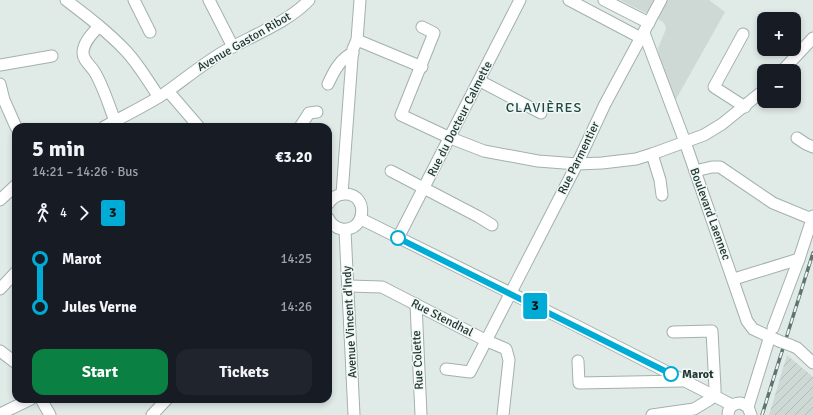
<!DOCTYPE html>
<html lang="en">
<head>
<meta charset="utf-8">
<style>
	body { margin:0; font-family:Signika,sans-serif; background:#20242c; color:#f1f3f6; height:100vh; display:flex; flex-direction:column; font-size:15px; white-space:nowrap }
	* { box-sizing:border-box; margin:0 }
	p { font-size:13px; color:#9ea1a6 }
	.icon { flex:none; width:22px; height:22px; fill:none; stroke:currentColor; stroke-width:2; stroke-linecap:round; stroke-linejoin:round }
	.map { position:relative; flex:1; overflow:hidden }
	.drawer { position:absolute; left:12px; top:123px; width:320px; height:280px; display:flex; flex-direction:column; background:#171b24; border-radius:12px; box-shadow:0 2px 6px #0003 }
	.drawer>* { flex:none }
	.badge { padding:0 8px; border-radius:3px; font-size:14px; line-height:26px }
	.buttons { position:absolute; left:757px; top:12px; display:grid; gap:8px }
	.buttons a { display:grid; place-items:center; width:44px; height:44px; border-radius:8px; background:#171b24; box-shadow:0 2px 6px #0003; font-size:20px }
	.map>.badge { position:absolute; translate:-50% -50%; box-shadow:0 0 0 2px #fff }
	.legs { display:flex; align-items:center; gap:6px; height:44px; padding:0 20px; font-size:13px }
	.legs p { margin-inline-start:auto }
	.headline { display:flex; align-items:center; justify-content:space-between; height:68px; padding:0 20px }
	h1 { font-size:22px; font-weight:700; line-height:30px }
	.cta { display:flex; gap:8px; margin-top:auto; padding:8px 20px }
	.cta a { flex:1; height:46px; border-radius:12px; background:#0b8043; color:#fff; font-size:16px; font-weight:700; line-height:46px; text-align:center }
	.cta a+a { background:#20242c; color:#f1f3f6 }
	ul { padding:0 20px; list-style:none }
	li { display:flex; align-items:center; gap:14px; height:48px; font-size:15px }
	li i { display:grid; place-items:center; width:6px; height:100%; margin:0 5px; background:currentColor }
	li i::after { content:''; width:10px; height:10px; margin:-5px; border:3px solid; border-radius:50%; background:#171b24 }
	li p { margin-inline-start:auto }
	li:first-child i { background:linear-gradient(#0000 50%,currentColor 0) }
	li:last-child i { background:linear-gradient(currentColor 50%,#0000 0) }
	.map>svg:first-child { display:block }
	.built { fill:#ced9d6 }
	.industrial { fill:url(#industrial-furrows) }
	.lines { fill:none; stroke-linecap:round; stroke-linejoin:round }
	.minor-casing { stroke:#a3b1ae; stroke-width:13 }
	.minor { stroke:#fff; stroke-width:11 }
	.rail-casing { stroke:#5d7471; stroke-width:3.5 }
	.rail { stroke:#f0f7f4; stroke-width:2; stroke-dasharray:6; stroke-linecap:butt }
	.minor-bridge-casing { stroke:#a3b1ae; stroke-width:13; stroke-linecap:butt }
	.minor-bridge { stroke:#fff; stroke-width:11 }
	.line-1-casing { stroke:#fff; stroke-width:9 }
	.line-1 { stroke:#00abd6; stroke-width:6 }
	.stop-1-dot { fill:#fff; stroke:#00abd6; stroke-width:2 }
	.labels { text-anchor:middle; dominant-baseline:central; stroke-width:3; stroke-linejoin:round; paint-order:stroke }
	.street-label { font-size:12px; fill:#223835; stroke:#f0f7f4 }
	.stop-label { font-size:12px; font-weight:bold; fill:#223835; stroke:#f0f7f4; text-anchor:start }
	.quarter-label { font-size:14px; letter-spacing:1px; fill:#204944; stroke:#f0f7f4 }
</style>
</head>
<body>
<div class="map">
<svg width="813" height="415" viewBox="0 0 813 415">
	<defs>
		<pattern id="industrial-furrows" width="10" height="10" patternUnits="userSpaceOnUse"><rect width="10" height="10" fill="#ced9d6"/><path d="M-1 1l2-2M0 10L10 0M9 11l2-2" fill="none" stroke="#b1bbb8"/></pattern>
	</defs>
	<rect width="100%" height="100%" fill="#e0eae7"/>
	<g class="built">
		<path d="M 620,0 L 655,0 L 649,12 L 646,13 Z"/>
		<path d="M 666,0 L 709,0 L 725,12 L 675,101 L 659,56 L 658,48 L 666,29 L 665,25 L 663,22 L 658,19 L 658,16 Z"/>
	</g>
	<path class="industrial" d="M 787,355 L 813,377 L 813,415 L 769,415 Z"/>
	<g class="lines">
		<g class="minor-casing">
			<g id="minor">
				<path d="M 66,0 C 87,16 108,32 126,51 C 139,65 148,81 159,97"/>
				<path d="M 134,0 L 150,32"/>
				<path d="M 209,0 L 233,47"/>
				<path d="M 569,0 L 641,38"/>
				<path d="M 604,0 L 649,23"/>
				<path d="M 99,26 C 93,33 83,42 83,53 C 83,60 90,65 94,71 C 103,85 109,106 115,121"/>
				<path d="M 422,27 L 434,33 L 401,115 L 448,137 L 484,151 L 538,161 L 577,164 L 602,163 L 636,159 L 652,154 L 704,135 L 722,124 L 764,90"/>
				<path d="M 644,33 L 685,142 L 747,321 L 753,329 L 779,341"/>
				<path d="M 743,34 L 714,87 L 745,107"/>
				<path d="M 357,40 L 422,67"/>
				<path d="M 0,65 L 52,56"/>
				<path d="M 782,71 L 813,38"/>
				<path d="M 480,81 L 541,113"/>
				<path d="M 0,84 L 4,100 L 16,127"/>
				<path d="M 328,84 C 334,71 340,59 353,53"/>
				<path d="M 168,91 L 199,127"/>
				<path d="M 104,127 C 125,115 148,105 168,91 C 186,78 203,64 223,52 C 249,37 289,22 309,0"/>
				<path d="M 300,127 L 309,113 L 317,112"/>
				<path d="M 797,138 L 806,144 L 813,147"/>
				<path d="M 652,154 L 660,180 L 662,195"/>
				<path d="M 391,171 L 479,217 L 492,225"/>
				<path d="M 695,171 L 712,167 L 720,167 L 773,203 L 812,219"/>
				<path d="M 342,194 L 352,58 L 353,49 L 357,40 L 360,0"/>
				<path d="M 0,200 L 16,185"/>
				<path d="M 328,204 C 332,198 337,193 346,194 C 369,195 366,232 342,229 C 336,228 331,224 328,218"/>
				<path d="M 361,219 L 575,325 L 732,405"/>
				<path d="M 345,230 L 354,415"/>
				<path d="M 398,238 L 520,0"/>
				<path d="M 734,279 L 799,259"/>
				<path d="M 349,286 L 382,287 L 485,340 L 506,349 L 509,360 L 503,415"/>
				<path d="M 0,289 L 16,272"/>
				<path d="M 416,304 L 421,415"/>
				<path d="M 773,328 L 799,259 L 813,216"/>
				<path d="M 673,332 L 712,331 L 715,388 L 715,395"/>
				<path d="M 790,345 L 797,348 L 813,363"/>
				<path d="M 0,351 L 16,363"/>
				<path d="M 578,361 L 579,383 L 682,381"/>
				<path d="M 446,369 L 470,372 L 577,164 L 605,104 L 661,0"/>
				<path d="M 41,399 L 50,415"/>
				<path d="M 748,407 L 770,336"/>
				<path d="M 0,414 L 31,399"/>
				<path d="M 152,415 L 167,399"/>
				<path d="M 652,415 L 694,409 L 709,400 L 715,395"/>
				<path d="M 728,415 C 728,407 733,403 741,403 L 748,407 L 751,415"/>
			</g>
		</g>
		<use href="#minor" class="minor"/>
		<g class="rail-casing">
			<path id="rail" d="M 762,415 L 813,253"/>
		</g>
		<use href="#rail" class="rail"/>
		<g class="minor-bridge-casing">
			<path id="minor-bridge" d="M 779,341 L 790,345"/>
		</g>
		<use href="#minor-bridge" class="minor-bridge"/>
	</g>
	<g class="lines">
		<g class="line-1-casing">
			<path id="line-1" d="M 398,238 L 671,374"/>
		</g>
		<use href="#line-1" class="line-1"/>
	</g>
	<g class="stop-1-dot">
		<circle cx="398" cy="238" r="7"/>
		<circle cx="671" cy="374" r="7"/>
	</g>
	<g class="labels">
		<g class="street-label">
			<text transform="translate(244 42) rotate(-30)">Avenue Gaston Ribot</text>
			<text transform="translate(460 119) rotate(-63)">Rue du Docteur Calmette</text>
			<text transform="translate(579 158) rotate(-64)">Rue Parmentier</text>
			<text transform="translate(710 214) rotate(70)">Boulevard Laennec</text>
			<text transform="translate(442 318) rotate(27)">Rue Stendhal</text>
			<text transform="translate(350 322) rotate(-93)">Avenue Vincent d'Indy</text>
			<text transform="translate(418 360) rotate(-93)">Rue Colette</text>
		</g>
		<g class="stop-label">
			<text x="682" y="374">Marot</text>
		</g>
		<g class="quarter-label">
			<text x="544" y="107">CLAVIÈRES</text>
		</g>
	</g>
</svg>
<div class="buttons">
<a>+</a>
<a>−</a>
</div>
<b class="badge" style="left:535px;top:306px;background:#00abd6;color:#111">3</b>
<section class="drawer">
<div class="headline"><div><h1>5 min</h1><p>14:21 – 14:26 · Bus</p></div><b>€3.20</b></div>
<div class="legs"><svg class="icon" aria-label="walk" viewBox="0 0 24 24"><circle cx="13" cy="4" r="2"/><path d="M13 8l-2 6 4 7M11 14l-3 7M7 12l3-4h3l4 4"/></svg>4<svg class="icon" aria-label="forward" viewBox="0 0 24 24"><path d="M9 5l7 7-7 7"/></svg><b class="badge" style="background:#00abd6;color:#111">3</b></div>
<ul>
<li><i style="color:#00abd6"></i><b>Marot</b><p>14:25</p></li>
<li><i style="color:#00abd6"></i><b>Jules Verne</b><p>14:26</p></li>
</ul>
<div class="cta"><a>Start</a><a>Tickets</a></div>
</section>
</div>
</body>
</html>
